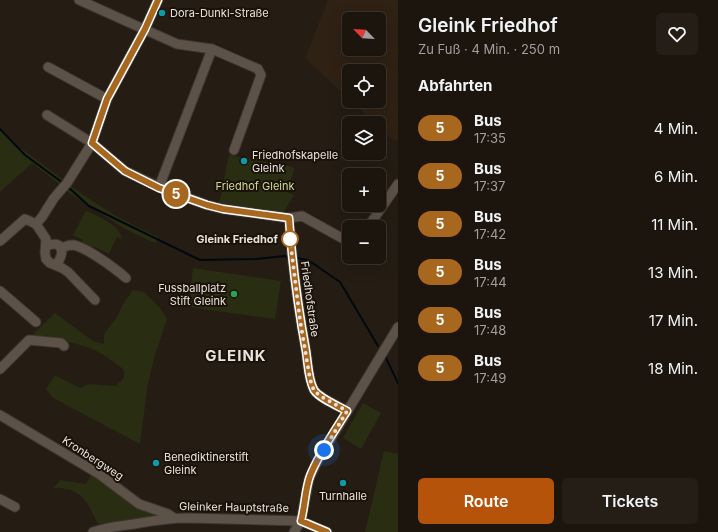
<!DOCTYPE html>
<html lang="de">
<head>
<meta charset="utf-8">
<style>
	body { margin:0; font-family:Inter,sans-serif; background:#251e17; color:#f1f3f6; height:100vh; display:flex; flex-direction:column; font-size:15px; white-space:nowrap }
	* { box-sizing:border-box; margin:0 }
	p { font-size:13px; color:#a09f9e }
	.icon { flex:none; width:22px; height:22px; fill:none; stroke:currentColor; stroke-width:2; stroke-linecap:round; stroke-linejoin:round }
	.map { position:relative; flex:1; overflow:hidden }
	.drawer { display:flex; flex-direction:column; background:#1c150e; width:320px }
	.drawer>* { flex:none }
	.badge { padding:0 8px; border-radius:13px; font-size:14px; line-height:26px }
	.needle { width:26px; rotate:295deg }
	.controls { position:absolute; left:342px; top:12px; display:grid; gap:8px }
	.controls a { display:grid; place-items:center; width:44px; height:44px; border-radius:6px; background:#1c150e; box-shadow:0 4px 16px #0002,0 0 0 1px #3a342e; font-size:20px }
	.you { position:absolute; width:20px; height:20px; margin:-10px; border:3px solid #fff; border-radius:50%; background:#1a73e8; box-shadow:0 0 0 6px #1a73e833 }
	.map>.badge { position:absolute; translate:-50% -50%; box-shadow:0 0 0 2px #fff }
	h2 { padding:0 20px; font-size:15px; line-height:36px }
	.round { display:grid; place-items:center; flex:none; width:42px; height:42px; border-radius:6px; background:#251e17 }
	.summary { display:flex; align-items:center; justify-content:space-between; height:68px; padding:0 20px }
	h1 { font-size:19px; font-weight:600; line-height:30px }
	.action { display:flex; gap:8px; margin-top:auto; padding:8px 20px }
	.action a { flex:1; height:46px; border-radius:6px; background:#b45309; color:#fff; font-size:16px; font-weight:600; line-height:46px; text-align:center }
	.action a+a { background:#251e17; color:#f1f3f6 }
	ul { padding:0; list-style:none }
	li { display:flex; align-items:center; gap:12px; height:48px; padding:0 20px }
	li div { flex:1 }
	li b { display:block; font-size:15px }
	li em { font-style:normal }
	li .badge { min-width:44px; font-weight:700; text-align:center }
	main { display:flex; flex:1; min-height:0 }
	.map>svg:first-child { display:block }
	.built { fill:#2f2114; fill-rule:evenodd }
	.green { fill:#292d12 }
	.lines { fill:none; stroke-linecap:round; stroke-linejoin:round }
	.stream { stroke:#000911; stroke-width:2 }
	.minor-casing { stroke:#3d3632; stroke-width:11 }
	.minor { stroke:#5d5248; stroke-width:9 }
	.line-casing { stroke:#fff; stroke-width:9 }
	.line { stroke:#a7671f; stroke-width:6 }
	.walk { stroke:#e8e2dc; stroke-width:4; stroke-dasharray:0 7.2 }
	.culture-dot { fill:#0f9aa8; stroke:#1b120a; stroke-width:1.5 }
	.stop-dot { fill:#fff; stroke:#a7671f; stroke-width:2 }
	.leisure-dot { fill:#2e9e5b; stroke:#1b120a; stroke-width:1.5 }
	.labels { text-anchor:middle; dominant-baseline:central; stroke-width:4; stroke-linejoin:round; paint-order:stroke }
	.poi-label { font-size:11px; fill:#e8e2dc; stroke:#1b120a; text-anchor:start }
	.park-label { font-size:11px; fill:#ced996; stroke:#1b120a }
	.stop-label { font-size:11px; font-weight:bold; fill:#e8e2dc; stroke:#1b120a; text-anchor:end }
	.street-label { font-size:11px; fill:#e8e2dc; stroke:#1b120a }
	.district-label { font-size:15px; font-weight:bold; letter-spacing:1px; fill:#e8e2dc; stroke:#1b120a }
</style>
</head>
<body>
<main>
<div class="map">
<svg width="398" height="532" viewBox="0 0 398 532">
	<rect width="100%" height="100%" fill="#251c13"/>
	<path class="built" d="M 328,0 L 398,0 L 398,141 L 391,139 L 379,128 L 379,123 L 374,123 L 351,101 L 379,101 L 379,71 L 349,71 L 349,99 L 305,58 ZM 349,19 L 379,19 L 379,49 L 349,49 Z"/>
	<g class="green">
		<path d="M 0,127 L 18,146 L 65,181 L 61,185 L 32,163 L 0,192 Z"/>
		<path d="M 229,155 L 293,167 L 294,170 L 287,192 L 294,195 L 283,213 L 251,211 L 219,204 Z"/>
		<path d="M 71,186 C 98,206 127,223 158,237 L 155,243 L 125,229 L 66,191 Z"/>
		<path d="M 87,211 C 99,217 120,225 122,239 L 117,237 L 109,254 L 93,246 L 90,249 L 81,245 L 83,240 L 73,235 L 85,212 Z"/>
		<path d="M 193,268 L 281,281 L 275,319 L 188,307 Z"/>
		<path d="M 133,290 L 144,292 L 160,308 L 167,319 L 155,355 L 148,383 L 140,444 L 53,398 L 46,389 L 55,375 L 80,388 L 89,384 L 116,386 L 124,378 L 124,370 C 114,362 104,354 92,349 C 75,342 51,339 32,335 L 55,313 L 93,341 L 104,344 L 104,334 L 117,317 L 123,304 Z"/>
		<path d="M 363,403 L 381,413 L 361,449 L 343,438 Z"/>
		<path d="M 384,451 L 398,454 L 398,532 L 365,532 Z"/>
		<path d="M 92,473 L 165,515 L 98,524 C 87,502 82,487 54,488 L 60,480 L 86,484 Z"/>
	</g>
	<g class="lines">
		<g class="stream">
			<path d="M 0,129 L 25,155 L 63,183"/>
			<path d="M 68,187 L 89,206 L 200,260 L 256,259 L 284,256 L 290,257"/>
			<path d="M 296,258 L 308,260 L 340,282 L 378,346"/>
			<path d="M 385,356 L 398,383"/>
		</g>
		<g class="minor-casing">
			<g id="minor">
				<path d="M 79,0 L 177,44 L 212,49 L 258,69 L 261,75 L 234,150"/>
				<path d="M 48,67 L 107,99"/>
				<path d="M 47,115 L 92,143 L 125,171 L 159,187 L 207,205 L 223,209 L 289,218 C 292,263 298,307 306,351 C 308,363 308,379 314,390 C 319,398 338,406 347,411"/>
				<path d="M 159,187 L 212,49"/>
				<path d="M 289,218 L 302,216 L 349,242"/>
				<path d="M 36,224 L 46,239 L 45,253 L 46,259 L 50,263 L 62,268 L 68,272 L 95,300"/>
				<path d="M 368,227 L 398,184"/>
				<path d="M 0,241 L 25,219 L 36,224 L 42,217 L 54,198 L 67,183 L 92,143 L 107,99 L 145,29 L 158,0"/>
				<path d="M 46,246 C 64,239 65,253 56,265"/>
				<path d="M 61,249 C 65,246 68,245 73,245 C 86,247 116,269 126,278"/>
				<path d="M 0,291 L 36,322"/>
				<path d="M 0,369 L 29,340 L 61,343 L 64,346"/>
				<path d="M 0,415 L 99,474 L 139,504 L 168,514 L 174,518"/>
				<path d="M 0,499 L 15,507"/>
				<path d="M 93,532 C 106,527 120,526 134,524 C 151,521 169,518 187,518 L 301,521 L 327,532"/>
				<path d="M 294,532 L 301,521 L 309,479 L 318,460 L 398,327"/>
			</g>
		</g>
		<use href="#minor" class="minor"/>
	</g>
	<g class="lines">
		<g class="line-casing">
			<path id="line" d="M 158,0 L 145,29 L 107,99 L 92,143 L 125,171 L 159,188 L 207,205 L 223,209 L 289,218 C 292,263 298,307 306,351 C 308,363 308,379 314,390 C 319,398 338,406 347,411 C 334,432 319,453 310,476 C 305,490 305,506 301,521 L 327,532"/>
		</g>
		<use href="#line" class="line"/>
		<path class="walk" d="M 290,239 L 300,320 L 310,379 L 314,391 L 322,397 L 347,411 L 324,450"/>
	</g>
	<g class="culture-dot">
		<circle cx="162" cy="13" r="4"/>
		<circle cx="244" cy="161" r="4"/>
		<circle cx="156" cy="463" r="4"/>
		<circle cx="343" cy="483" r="4"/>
	</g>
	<circle class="stop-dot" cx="290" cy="239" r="8"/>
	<circle class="leisure-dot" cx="234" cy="294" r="4"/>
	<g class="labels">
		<g class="poi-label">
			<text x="170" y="13">Dora-Dunkl-Straße</text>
			<text x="252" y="155">Friedhofskapelle<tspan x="252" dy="13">Gleink</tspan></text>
			<text x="226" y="288" text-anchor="end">Fussballplatz<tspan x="226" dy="13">Stift Gleink</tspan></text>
			<text x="164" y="457">Benediktinerstift<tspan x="164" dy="13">Gleink</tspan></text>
			<text x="343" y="496" text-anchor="middle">Turnhalle</text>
		</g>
		<g class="park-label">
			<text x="255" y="186">Friedhof Gleink</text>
		</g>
		<g class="stop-label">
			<text x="278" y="239">Gleink Friedhof</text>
		</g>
		<g class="street-label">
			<text transform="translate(310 299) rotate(82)">Friedhofstraße</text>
			<text transform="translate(93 458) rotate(33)">Kronbergweg</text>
			<text transform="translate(234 507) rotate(1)">Gleinker Hauptstraße</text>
		</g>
		<g class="district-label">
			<text x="236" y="355">GLEINK</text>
		</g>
	</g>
</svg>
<div class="controls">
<a><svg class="needle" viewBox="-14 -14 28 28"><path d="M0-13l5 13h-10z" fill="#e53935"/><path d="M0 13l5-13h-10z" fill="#a09f9e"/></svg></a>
<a><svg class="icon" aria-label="locate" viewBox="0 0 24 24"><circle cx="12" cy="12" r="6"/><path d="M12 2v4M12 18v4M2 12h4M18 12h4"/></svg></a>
<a><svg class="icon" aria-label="layers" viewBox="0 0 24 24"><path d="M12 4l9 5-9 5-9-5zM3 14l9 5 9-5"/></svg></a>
<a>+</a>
<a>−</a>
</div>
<div class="you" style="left:324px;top:450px"></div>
<b class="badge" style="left:176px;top:194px;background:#a7671f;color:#fff">5</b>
</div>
<section class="drawer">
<div class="summary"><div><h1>Gleink Friedhof</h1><p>Zu Fuß · 4 Min. · 250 m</p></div><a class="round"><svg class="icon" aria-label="heart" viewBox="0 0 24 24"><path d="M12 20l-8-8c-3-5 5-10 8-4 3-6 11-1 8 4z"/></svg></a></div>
<h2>Abfahrten</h2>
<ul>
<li><span class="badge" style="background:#a7671f;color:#fff">5</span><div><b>Bus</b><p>17:35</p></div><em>4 Min.</em></li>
<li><span class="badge" style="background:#a7671f;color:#fff">5</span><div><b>Bus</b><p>17:37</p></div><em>6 Min.</em></li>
<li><span class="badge" style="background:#a7671f;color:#fff">5</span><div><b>Bus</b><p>17:42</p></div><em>11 Min.</em></li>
<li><span class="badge" style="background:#a7671f;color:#fff">5</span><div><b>Bus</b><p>17:44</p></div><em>13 Min.</em></li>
<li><span class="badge" style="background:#a7671f;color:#fff">5</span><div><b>Bus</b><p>17:48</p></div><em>17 Min.</em></li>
<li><span class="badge" style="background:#a7671f;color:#fff">5</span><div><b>Bus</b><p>17:49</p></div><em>18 Min.</em></li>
</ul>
<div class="action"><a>Route</a><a>Tickets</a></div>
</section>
</main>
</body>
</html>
